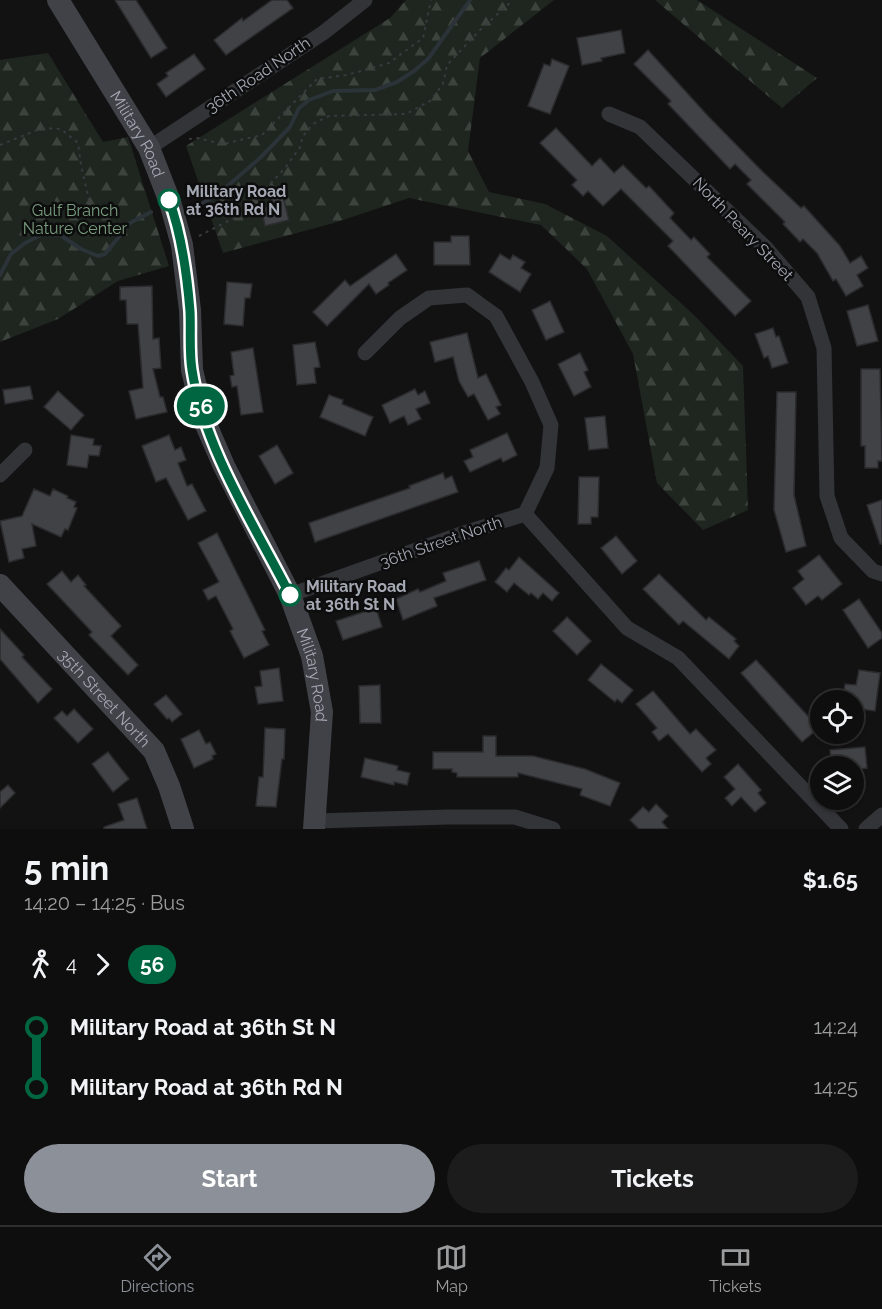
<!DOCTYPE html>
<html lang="en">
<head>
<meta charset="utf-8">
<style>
	body { margin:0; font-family:Raleway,sans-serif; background:#1c1c1c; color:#f1f3f6; height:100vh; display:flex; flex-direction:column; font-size:22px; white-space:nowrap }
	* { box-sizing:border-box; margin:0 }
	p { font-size:20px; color:#9b9c9e }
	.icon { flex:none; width:33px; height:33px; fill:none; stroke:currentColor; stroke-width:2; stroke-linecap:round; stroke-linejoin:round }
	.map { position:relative; height:829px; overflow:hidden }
	.sheet { display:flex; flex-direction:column; background:#0e0e0e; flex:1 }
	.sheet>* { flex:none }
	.badge { padding:0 12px; border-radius:20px; font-size:21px; line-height:39px }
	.controls { position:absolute; left:810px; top:690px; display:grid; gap:12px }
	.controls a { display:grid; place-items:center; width:54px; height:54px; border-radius:50%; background:#0e0e0e; box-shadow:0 2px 4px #0004,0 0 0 2px #2e2e2e; font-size:30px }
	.map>.badge { position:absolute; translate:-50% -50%; box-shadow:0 0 0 3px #fff }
	.legs { display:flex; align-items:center; gap:9px; height:66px; padding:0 24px; font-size:20px }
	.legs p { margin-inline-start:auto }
	.head { display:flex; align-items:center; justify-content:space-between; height:102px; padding:0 24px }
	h1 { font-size:33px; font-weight:700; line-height:45px }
	.primary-button { display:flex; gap:12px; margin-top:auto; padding:12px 24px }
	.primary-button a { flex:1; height:69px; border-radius:36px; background:#8c9099; color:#fff; font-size:24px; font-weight:700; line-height:69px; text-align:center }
	.primary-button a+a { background:#1c1c1c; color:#f1f3f6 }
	ul { padding:0 24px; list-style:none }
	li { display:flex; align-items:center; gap:21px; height:60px; font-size:22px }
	li i { display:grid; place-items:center; width:9px; height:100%; margin:0 8px; background:currentColor }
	li i::after { content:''; width:15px; height:15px; margin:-8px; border:4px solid; border-radius:50%; background:#0e0e0e }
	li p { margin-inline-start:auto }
	li:first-child i { background:linear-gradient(#0000 50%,currentColor 0) }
	li:last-child i { background:linear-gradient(currentColor 50%,#0000 0) }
	.tabs { display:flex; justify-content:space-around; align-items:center; height:84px; border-top:2px solid #2e2e2e; background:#0e0e0e; font-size:16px; color:#9b9c9e }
	.tabs a { display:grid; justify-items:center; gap:3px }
	.tabs .on { color:#8c9099 }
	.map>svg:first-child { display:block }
	.forest { fill:url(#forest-firs) }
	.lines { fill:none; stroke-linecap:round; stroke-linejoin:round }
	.stream { stroke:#2b3238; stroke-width:4 }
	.building { fill:#414246; stroke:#2c2c2f; stroke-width:1.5 }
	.path { stroke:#393a3f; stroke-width:2; stroke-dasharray:3 4.5; stroke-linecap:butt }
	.street { stroke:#333438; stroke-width:15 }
	.secondary { stroke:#414248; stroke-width:22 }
	.line-1-casing { stroke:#fff; stroke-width:14 }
	.line-1 { stroke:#006641; stroke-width:9 }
	.stop-1-dot { fill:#fff; stroke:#006641; stroke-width:3 }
	.labels { text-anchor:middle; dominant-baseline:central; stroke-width:5; stroke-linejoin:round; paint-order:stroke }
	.street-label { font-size:16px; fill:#a4a8b3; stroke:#0d0d0e }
	.stop-label { font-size:16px; font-weight:bold; fill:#a4a8b3; stroke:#0d0d0e; text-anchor:start }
	.park-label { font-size:16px; fill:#7b9e7f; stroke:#0d0d0e }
</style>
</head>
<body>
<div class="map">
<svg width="882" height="829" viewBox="0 0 882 829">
	<defs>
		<pattern id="forest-firs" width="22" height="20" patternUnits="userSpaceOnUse" patternTransform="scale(1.5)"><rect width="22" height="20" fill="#1e261f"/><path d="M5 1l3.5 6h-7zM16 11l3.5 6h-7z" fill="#3c433d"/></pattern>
	</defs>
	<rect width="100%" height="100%" fill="#121213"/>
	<g class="forest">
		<path d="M 406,0 L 554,0 L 480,58 L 468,151 L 489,192 L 545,204 L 607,236 L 694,315 L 743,366 L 748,510 L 703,530 L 657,483 L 633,354 L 587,269 L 541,225 L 409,198 L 334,223 L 223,253 L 186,146 L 390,18 Z"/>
		<path d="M 655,0 L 697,0 L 817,78 L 782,108 Z"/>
		<path d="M 48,53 L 103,142 L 128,137 L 169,266 L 118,281 L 58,319 L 0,342 L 0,60 Z"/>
	</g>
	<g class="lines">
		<g class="stream">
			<path d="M 195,207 L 216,196 L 261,157 L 290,127 L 299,108 L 309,100 L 333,91 L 375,90 L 397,82 L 414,71 L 428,59 L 470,0"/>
			<path d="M 0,275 L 11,254 L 25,243 L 43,234 L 60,235 L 81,249 L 98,256 L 105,254 L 130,223 L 151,212"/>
		</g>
	</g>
	<g class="building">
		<path d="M 115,0 L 136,0 L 167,48 L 151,58 Z"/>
		<path d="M 272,0 L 287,0 L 293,8 L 226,55 L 214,40 L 242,18 L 243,21 Z"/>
		<path d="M 621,30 L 625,53 L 601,58 L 602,61 L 582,65 L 577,38 Z"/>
		<path d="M 648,50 L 708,116 L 761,170 L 801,208 L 804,206 L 840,246 L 850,263 L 861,256 L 868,268 L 857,275 L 863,286 L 846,296 L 836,279 L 833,281 L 817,253 L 803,239 L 800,242 L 783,224 L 785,222 L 747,184 L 751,180 L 735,164 L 730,169 L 668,104 L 671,101 L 634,64 Z"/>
		<path d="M 194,54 L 205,69 L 166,97 L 157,84 L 168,76 L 166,73 Z"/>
		<path d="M 552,59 L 569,66 L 550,114 L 528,106 L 544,64 L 550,66 Z"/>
		<path d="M 556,128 L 592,166 L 600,158 L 614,173 L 623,165 L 646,188 L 649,186 L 674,213 L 670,218 L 691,240 L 694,237 L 710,254 L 707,257 L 751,301 L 735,316 L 668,246 L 673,241 L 621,189 L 603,206 L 588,191 L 583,196 L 572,185 L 577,180 L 540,143 Z"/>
		<path d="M 282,193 L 289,220 L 265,226 L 261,208 L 273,205 L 271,196 Z"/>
		<path d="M 451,236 L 469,236 L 470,265 L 434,265 L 434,242 L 451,242 Z"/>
		<path d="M 396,254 L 407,270 L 388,283 L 389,285 L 376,294 L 369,284 L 327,326 L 313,312 L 345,280 L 350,286 Z"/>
		<path d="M 500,254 L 510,260 L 513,255 L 525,262 L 521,268 L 531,274 L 520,292 L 489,272 Z"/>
		<path d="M 227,282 L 252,284 L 250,298 L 245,298 L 243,326 L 224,324 Z"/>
		<path d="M 152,286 L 153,339 L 159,338 L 161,368 L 153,369 L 160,397 L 163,397 L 167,412 L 136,419 L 129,391 L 143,388 L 138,324 L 127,324 L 126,300 L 120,300 L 120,287 Z"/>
		<path d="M 550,301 L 564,332 L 546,340 L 532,310 Z"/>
		<path d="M 868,305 L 878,341 L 857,346 L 847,311 Z"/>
		<path d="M 773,328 L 776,337 L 779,336 L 788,363 L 772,368 L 768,356 L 764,358 L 755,334 Z"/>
		<path d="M 467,333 L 478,378 L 486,374 L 501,405 L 496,407 L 500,414 L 488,420 L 474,394 L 468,397 L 459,381 L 453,357 L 435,362 L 430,342 Z"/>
		<path d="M 315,342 L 320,367 L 314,368 L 316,383 L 297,385 L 293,345 Z"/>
		<path d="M 253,348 L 263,412 L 241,415 L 237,386 L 232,387 L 230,376 L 234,375 L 231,352 Z"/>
		<path d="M 580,353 L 588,370 L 584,372 L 591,387 L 574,396 L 558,364 Z"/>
		<path d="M 861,369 L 880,369 L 882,461 L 878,461 L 878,468 L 865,468 L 865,446 L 861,446 Z"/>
		<path d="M 30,386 L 33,399 L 5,404 L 3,390 Z"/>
		<path d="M 415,389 L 418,395 L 425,391 L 430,403 L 416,409 L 421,419 L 408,425 L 404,416 L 390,423 L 382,405 Z"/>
		<path d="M 58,391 L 84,415 L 71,430 L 44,407 Z"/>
		<path d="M 777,392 L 796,392 L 794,495 L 806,546 L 786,552 L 774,510 Z"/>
		<path d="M 329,395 L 343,400 L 342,404 L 373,417 L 365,436 L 320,417 Z"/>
		<path d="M 605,416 L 608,448 L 589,450 L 585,418 Z"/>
		<path d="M 507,433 L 517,455 L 503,462 L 501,458 L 470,472 L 464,461 L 473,457 L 470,450 Z"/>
		<path d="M 71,435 L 94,439 L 93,445 L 101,446 L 99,456 L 89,455 L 87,468 L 67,465 Z"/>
		<path d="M 169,435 L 175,450 L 181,447 L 186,460 L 178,463 L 187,486 L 192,484 L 206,511 L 188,520 L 166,478 L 156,482 L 142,446 Z"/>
		<path d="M 277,445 L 293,473 L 275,484 L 259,456 Z"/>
		<path d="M 443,473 L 445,479 L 452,476 L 458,492 L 315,542 L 309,523 L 410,488 L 409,486 Z"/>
		<path d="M 579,477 L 599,477 L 598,517 L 591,517 L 591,524 L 578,524 Z"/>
		<path d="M 34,489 L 50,496 L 53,489 L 68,496 L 67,498 L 76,502 L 74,507 L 77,508 L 68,530 L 65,529 L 61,537 L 32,524 L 36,546 L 22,549 L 24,558 L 9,562 L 0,521 L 22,516 Z"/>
		<path d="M 882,500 L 882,544 L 880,544 L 867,505 Z"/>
		<path d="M 217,533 L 265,630 L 262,631 L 269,645 L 244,658 L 230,631 L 233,629 L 216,596 L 208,600 L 203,590 L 219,582 L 198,543 Z"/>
		<path d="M 616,536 L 637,561 L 622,574 L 601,548 Z"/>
		<path d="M 819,555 L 842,584 L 822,600 L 818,596 L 806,605 L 793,588 L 804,579 L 798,571 Z"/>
		<path d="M 519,557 L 559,593 L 552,601 L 543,593 L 538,599 L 531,593 L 529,595 L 514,583 L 507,592 L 495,582 L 506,568 L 509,570 Z"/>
		<path d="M 479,561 L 486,580 L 434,598 L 437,606 L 403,620 L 396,599 L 418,589 L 420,592 L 446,581 L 443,573 Z"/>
		<path d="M 62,571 L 71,582 L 78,575 L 86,585 L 84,586 L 121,626 L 111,636 L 138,665 L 128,675 L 89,635 L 92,632 L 47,584 Z"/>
		<path d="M 659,574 L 706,620 L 709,617 L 736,639 L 734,641 L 739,646 L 729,659 L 683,621 L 679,625 L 643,589 Z"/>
		<path d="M 859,599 L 882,633 L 882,638 L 868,648 L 843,610 Z"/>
		<path d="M 376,608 L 382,627 L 343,640 L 336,621 Z"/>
		<path d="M 567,617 L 591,641 L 577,655 L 553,631 Z"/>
		<path d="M 0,629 L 24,655 L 22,657 L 52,689 L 38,703 L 0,659 Z"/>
		<path d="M 756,660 L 819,728 L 802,742 L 741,673 Z"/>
		<path d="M 601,664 L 633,690 L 622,703 L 617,699 L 615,702 L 588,680 Z"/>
		<path d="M 279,668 L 283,701 L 258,704 L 255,687 L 262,686 L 260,671 Z"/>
		<path d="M 859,670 L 880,673 L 875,711 L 854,708 L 854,700 L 843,699 L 845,684 L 856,685 Z"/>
		<path d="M 380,685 L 381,723 L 360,723 L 359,686 Z"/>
		<path d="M 653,691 L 690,734 L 696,729 L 716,750 L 706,758 L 711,764 L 702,772 L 668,734 L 659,741 L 652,732 L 657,728 L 636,704 Z"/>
		<path d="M 166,695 L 182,714 L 172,722 L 169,718 L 167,719 L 154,704 Z"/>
		<path d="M 74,709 L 93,729 L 78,743 L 54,718 L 62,711 L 67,716 Z"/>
		<path d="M 265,728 L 285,729 L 284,759 L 282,759 L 276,807 L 256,806 L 259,777 L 263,777 Z"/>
		<path d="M 199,730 L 206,744 L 210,742 L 216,754 L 212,756 L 213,759 L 194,768 L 181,739 Z"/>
		<path d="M 483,736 L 496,736 L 496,756 L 533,756 L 585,769 L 620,783 L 610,806 L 580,795 L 582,789 L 518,773 L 518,777 L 457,777 L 457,773 L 452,772 L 452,769 L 433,769 L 433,752 L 483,752 Z"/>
		<path d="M 865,747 L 867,768 L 854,770 L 854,766 L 832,766 L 830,750 Z"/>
		<path d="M 108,752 L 129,779 L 113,792 L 92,764 Z"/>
		<path d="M 365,758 L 398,766 L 397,770 L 410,773 L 407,785 L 394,782 L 394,785 L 361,777 Z"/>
		<path d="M 738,764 L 761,790 L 758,793 L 766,803 L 755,812 L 741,797 L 732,806 L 725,798 L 735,789 L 724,777 Z"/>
		<path d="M 8,785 L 15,793 L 0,808 L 0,792 Z"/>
		<path d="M 137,798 L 147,829 L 104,829 L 104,827 L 124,820 L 118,804 Z"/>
		<path d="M 656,804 L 668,816 L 662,822 L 668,829 L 639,829 L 630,820 L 643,807 L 649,812 Z"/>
	</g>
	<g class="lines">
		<g class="path">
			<path d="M 189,139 L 197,138 L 223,144 L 262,135 L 317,79 L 347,75 L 389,63 L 423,38 L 431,0"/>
			<path d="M 0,145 L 42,128 L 61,129 L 78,143 L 81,165 L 92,214"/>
			<path d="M 199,236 L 242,214 L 285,168 L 301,146 L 302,137 L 313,124 L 329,116 L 406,114 L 430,101 L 443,84 L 447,65 L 480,30 L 513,0"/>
		</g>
		<g class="street">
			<path d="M 609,114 L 640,127 L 766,248 L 808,297 L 824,348 L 827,496 L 841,538 L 873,571 L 882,574"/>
			<path d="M 149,148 L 323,33 L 365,0"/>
			<path d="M 365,353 L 400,318 L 429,298 L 467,295 L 496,316 L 532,382 L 551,425 L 547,468 L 525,514"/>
			<path d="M 0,475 L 25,450"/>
			<path d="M 525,514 L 627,628 L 678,658 L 841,829"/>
			<path d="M 290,595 L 458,535 L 525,514"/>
			<path d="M 315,821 L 448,817 L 515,817 L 553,829"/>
			<path d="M 866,829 L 882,815"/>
		</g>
		<g class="secondary">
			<path id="s1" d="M 58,0 L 149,148 L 170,202 L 182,245 L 190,310 L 192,370 L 204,420 L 224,466 L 290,595 L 312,656 L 322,712 L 314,829"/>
			<path id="s2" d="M 0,585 L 154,751 L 169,786 L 183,829"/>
		</g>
	</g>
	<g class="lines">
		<g class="line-1-casing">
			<path id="line-1" d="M 169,200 C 182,235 187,274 190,311 C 191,331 189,351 192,370 C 204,448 255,526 290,595"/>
		</g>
		<use href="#line-1" class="line-1"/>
	</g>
	<g class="stop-1-dot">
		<circle cx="169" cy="200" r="10"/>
		<circle cx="290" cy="595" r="10"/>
	</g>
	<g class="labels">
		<g class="street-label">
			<text transform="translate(258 75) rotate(-34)">36th Road North</text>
			<text stroke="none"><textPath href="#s1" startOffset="156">Military Road</textPath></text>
			<text transform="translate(743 229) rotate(46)">North Peary Street</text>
			<text transform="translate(441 542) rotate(-19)">36th Street North</text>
			<text stroke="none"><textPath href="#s1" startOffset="732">Military Road</textPath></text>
			<text stroke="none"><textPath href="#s2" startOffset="154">35th Street North</textPath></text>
		</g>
		<g class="stop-label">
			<text x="186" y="191">Military Road<tspan x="186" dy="18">at 36th Rd N</tspan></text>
			<text x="306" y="586">Military Road<tspan x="306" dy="18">at 36th St N</tspan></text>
		</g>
		<g class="park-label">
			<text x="75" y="210">Gulf Branch<tspan x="75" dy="18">Nature Center</tspan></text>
		</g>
	</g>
</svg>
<div class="controls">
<a><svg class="icon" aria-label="locate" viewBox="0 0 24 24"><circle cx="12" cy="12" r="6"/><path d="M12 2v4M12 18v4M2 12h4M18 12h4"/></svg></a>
<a><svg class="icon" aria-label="layers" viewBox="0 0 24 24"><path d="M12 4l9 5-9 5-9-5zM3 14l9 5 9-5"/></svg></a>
</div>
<b class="badge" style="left:201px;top:406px;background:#006641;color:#fff">56</b>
</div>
<section class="sheet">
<div class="head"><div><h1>5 min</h1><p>14:20 – 14:25 · Bus</p></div><b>$1.65</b></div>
<div class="legs"><svg class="icon" aria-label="walk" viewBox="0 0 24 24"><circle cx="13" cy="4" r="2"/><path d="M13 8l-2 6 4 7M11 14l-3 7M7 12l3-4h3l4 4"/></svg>4<svg class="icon" aria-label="forward" viewBox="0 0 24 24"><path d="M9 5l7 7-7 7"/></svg><b class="badge" style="background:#006641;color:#fff">56</b></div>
<ul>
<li><i style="color:#006641"></i><b>Military Road at 36th St N</b><p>14:24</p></li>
<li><i style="color:#006641"></i><b>Military Road at 36th Rd N</b><p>14:25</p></li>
</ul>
<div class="primary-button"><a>Start</a><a>Tickets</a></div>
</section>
<nav class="tabs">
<a class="on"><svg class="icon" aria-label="directions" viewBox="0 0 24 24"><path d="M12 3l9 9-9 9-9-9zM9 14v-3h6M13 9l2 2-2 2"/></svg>Directions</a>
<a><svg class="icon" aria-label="map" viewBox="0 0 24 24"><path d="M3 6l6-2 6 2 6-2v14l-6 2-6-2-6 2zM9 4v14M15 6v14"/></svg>Map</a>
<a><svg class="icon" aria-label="tickets" viewBox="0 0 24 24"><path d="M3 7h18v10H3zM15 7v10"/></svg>Tickets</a>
</nav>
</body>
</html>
